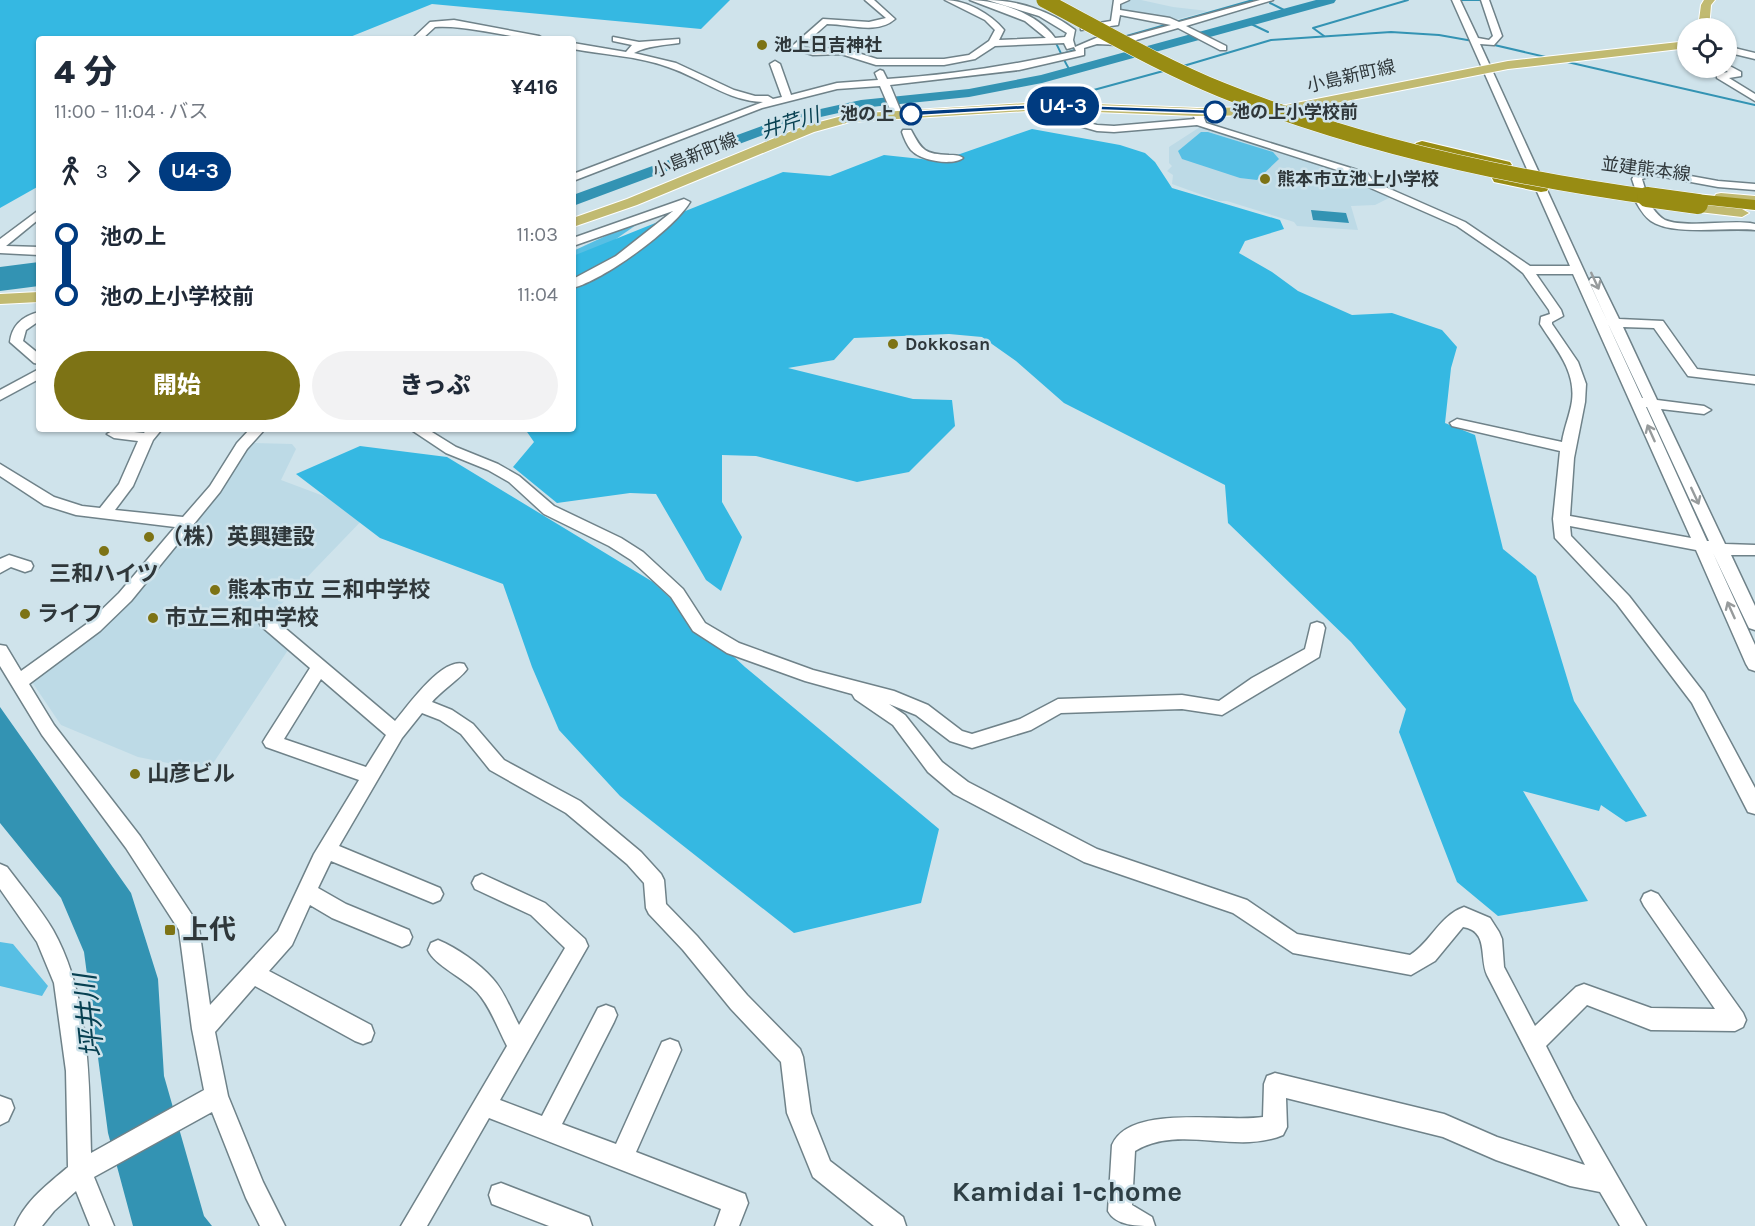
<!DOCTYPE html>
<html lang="ja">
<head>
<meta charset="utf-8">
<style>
	body { margin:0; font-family:Karla,"Noto Sans JP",sans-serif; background:#f2f2f3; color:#1f2937; height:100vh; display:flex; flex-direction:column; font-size:22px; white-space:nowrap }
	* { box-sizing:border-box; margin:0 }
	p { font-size:20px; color:#747a83 }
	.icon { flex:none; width:33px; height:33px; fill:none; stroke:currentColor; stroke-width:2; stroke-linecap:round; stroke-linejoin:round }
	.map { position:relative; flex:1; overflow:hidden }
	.panel { position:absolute; left:36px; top:36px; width:540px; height:396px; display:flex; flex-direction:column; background:#fff; border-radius:6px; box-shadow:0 2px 4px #0004 }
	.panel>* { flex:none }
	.badge { padding:0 12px; border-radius:20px; font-size:21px; line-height:39px }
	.buttons { position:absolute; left:1677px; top:18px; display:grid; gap:12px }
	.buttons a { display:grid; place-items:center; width:60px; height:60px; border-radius:50%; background:#fff; box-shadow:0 2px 4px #0004; font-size:30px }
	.map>.badge { position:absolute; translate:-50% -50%; box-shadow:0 0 0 3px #fff }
	.legs { display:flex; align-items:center; gap:9px; height:66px; padding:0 18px; font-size:20px }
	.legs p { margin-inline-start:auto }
	.summary { display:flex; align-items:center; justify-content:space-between; height:102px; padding:0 18px }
	h1 { font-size:33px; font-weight:800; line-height:45px }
	.action { display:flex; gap:12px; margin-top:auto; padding:12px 18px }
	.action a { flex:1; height:69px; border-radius:36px; background:#7d7315; color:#fff; font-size:24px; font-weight:800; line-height:69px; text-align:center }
	.action a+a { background:#f2f2f3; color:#1f2937 }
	ul { padding:0 18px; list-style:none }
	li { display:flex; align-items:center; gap:21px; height:60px; font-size:22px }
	li i { display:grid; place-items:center; width:9px; height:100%; margin:0 8px; background:currentColor }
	li i::after { content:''; width:15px; height:15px; margin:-8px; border:4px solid; border-radius:50%; background:#fff }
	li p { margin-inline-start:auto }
	li:first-child i { background:linear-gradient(#0000 50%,currentColor 0) }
	li:last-child i { background:linear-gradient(currentColor 50%,#0000 0) }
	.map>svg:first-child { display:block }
	.built { fill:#bddae6 }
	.green { fill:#57bfe4 }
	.forest { fill:#35b8e2 }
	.water { fill:#3393b3 }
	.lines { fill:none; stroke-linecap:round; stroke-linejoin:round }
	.stream { stroke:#3393b3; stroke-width:2 }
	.river { fill:#3393b3; fill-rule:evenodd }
	.minor-casing { stroke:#6f8289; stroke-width:3 }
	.major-casing { stroke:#fff; stroke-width:2 }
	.highway-casing { stroke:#fff; stroke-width:2 }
	.minor { fill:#fff; fill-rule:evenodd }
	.major { fill:#c1ba71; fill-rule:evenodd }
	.highway { fill:#988c13; fill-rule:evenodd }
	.highway-bridge-far1-casing { stroke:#fff; stroke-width:16; stroke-linecap:butt }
	.highway-bridge-casing { stroke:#fff; stroke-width:21; stroke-linecap:butt }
	.highway-bridge-far1 { stroke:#988c13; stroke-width:15 }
	.highway-bridge { stroke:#988c13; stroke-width:20 }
	.oneway { stroke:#979b9c }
	.line-1 { fill:#003b80; stroke:#fff; stroke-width:1.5 }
	.poi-dot { fill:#7d7315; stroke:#cfe3eb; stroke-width:2 }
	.stop-1-dot { fill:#fff; stroke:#003b80; stroke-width:3 }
	.labels { text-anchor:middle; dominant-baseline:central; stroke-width:5; stroke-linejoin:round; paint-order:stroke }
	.far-poi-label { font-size:18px; font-weight:bold; fill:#2f373a; stroke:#cfe3eb; text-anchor:start }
	.far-street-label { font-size:18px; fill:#2f373a; stroke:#cfe3eb }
	.far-stop-label { font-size:18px; font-weight:bold; fill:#2f373a; stroke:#cfe3eb; text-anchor:start }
	.far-water-label { font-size:20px; font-style:italic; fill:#074051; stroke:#cfe3eb }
	.poi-label { font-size:22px; font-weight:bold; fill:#2f373a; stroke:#cfe3eb; text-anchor:start }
	.near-poi-label { font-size:27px; font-weight:bold; fill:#2f373a; stroke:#cfe3eb; text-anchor:start }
	.near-water-label { font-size:28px; font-style:italic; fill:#074051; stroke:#cfe3eb }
	.near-neighbourhood-label { font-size:28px; font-weight:bold; fill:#2e3f45; stroke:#cfe3eb }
</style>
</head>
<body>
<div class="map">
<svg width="1755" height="1226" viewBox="0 0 1755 1226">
	<rect width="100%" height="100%" fill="#cfe3eb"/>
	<g class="built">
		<path d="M 1125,0 L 1141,0 L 1173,7 L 1208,11 L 1171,21 L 1119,11 L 1117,7 Z"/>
		<path d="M 1200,127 L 1355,176 L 1368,186 L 1395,195 L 1375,205 L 1351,206 L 1358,230 L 1297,226 L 1294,222 L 1227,201 L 1219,201 L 1172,184 L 1173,175 L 1167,171 L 1172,166 L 1169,163 L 1169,147 Z"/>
		<path d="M 251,443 L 292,444 L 296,449 L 281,480 L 369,513 L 262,624 L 288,650 L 208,771 L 138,757 L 61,725 L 32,682 L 109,615 Z"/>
	</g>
	<g class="green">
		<path d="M 1201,132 L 1208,132 L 1273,152 L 1279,159 L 1257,180 L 1240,178 L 1182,159 L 1178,151 Z"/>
		<path d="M 649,216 L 573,269 L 573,251 Z"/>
		<path d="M 0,942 L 13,944 L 48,986 L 42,996 L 0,986 Z"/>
	</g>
	<g class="forest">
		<path d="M 0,0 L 730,0 L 701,29 L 432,4 L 345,39 L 39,39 L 39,186 L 0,208 Z"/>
		<path d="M 1032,129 L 1120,145 L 1145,153 L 1155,162 L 1172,188 L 1280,220 L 1284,229 L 1245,241 L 1239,253 L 1272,272 L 1298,291 L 1352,315 L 1392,313 L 1442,330 L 1457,347 L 1451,368 L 1445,423 L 1475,435 L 1503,549 L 1536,576 L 1574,701 L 1647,816 L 1626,822 L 1601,805 L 1599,811 L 1523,791 L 1588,901 L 1498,916 L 1457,882 L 1399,732 L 1406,709 L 1351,642 L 1228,523 L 1225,485 L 1064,403 L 1016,361 L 982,337 L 949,334 L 854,338 L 834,360 L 788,368 L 913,399 L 952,400 L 955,426 L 909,472 L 857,482 L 756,456 L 722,455 L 722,502 L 742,537 L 721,591 L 706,580 L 656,494 L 630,493 L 557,503 L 513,467 L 534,442 L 525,429 L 573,429 L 573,256 L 783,172 L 830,176 L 884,155 L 940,161 Z"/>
		<path d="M 360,446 L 447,457 L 653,582 L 745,667 L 939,829 L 921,903 L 794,933 L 620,796 L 559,730 L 532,667 L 503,584 L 380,538 L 296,474 Z"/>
	</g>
	<g class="water">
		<path d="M 1311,210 L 1346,213 L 1349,223 L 1313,220 Z"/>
		<path d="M 39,262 L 39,286 L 0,291 L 0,267 Z"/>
		<path d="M 0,707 L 131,893 L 158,979 L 164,1076 L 204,1216 L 212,1226 L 133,1226 L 108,1133 L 84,952 L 61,898 L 0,823 Z"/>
	</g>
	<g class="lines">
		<g class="stream">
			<path d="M 1457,0 L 1481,0"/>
			<path d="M 1270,3 L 1288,12"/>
			<path d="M 1035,21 C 1057,33 1058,53 1071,72"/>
			<path d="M 1249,23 L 1268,32"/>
			<path d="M 1324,36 L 1313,28 L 1408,0"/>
			<path d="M 1123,37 L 1253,0"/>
			<path d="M 1490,44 L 1550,58"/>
			<path d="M 1062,54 L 1078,49"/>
			<path d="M 1563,61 L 1755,105"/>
			<path d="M 1180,67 L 1271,40 L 1391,32 L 1439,35 L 1473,41"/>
			<path d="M 1046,103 L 1167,70"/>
		</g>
		<path class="river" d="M 1316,0 L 1336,0 L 1334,3 L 1042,83 L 969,97 L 861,108 L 798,122 L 573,206 L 573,195 L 789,116 L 861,100 L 969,89 L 1041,75 Z"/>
		<g class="minor-casing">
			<g id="minor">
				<path d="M 865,0 L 874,0 L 895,19 C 877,35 849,24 827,24 L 801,47 L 813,49 L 842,48 L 877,59 L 944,59 L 969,55 L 989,41 L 995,30 L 985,20 L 945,0 C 966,0 991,14 1004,30 L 999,40 L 1046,38 L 1025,21 L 970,0 C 998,0 1038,14 1055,38 L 1065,37 L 1067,33 L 1039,16 L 987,0 C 1017,0 1051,11 1075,30 L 1073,40 L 1075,47 L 1096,38 L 1119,39 L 1171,25 L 1120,15 L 1118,25 L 1081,30 L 1081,26 L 1111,21 L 1114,0 L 1129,0 L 1120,4 L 1120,10 L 1170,18 L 1179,22 L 1260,0 L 1273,0 L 1186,26 L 1226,46 L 1226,50 L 1220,50 L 1178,28 L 1119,45 L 1097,44 L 1084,48 L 1084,55 L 1019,70 L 890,85 L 902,114 L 897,117 L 892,114 L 880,86 L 837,89 L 762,108 L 573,181 L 573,174 L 763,102 C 728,101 701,78 668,67 C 638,56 605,55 573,49 L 573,43 L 626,52 L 632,45 L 613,41 L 613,37 L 639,42 L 679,39 L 679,43 C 665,45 646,46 634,53 L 676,63 L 734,90 L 755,96 L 768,96 L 773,99 L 782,97 L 770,64 L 775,61 L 780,64 L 791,95 L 837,83 L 878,80 L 875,73 L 880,70 L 883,71 L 887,79 C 951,75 1014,65 1076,51 L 1074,47 L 1067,49 L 1064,43 L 995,46 L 975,59 L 944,65 L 876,65 L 841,54 L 813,55 L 790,48 L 823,19 L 869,22 L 886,18 Z"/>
				<path d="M 1452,0 L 1460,0 L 1478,38 L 1489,40 L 1493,36 L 1481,0 L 1489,0 L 1502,36 L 1494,45 L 1480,44 L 1608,323 L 1589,281 L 1591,278 L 1599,278 L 1619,319 L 1663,321 L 1697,369 L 1755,376 L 1755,384 L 1688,376 L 1654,328 L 1623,327 L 1657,400 L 1704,406 L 1711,410 L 1704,414 L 1661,409 L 1725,544 L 1755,545 L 1755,555 L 1731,555 L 1755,606 L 1755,630 L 1749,628 L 1747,624 L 1713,553 L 1755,645 L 1755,671 L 1749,669 L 1746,664 L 1696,550 L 1570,526 L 1571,536 L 1629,596 L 1704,693 L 1755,788 L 1755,814 L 1748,812 L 1692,703 L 1617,604 L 1555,538 L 1553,519 L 1560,451 L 1452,426 L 1450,423 L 1457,419 L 1562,442 C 1564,428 1570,415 1572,401 C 1576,370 1555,348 1540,324 L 1541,317 L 1550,314 L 1549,310 L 1523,273 L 1508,261 L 1457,226 L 1366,186 L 1359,177 L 1197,125 L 1114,132 L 1097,131 L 1034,113 L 1040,104 L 1044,103 L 1049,106 L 1045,112 L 1097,125 L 1114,126 L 1195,119 L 1192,112 L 1201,110 L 1206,123 L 1367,173 L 1374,182 L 1465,222 L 1530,266 L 1570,266 ZM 1536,274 L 1573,274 L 1691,538 L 1570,516 L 1574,458 L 1585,402 L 1586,384 L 1578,362 L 1552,324 L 1552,322 L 1563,316 L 1561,310 ZM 1608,324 L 1609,326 L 1643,398 L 1642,398 ZM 1646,407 L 1647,407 L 1709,541 L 1707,541 Z"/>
				<path d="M 454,20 L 539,36 L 544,39 C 507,39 472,25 435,27 L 422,39 L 412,39 L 430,22 Z"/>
				<path d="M 1726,46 L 1755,53 L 1755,59 L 1726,52 Z"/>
				<path d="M 1726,64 L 1741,72 L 1741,76 L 1729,78 L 1755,94 L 1755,101 L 1717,78 L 1717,74 L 1728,72 L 1722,68 L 1726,68 Z"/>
				<path d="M 903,130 L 911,130 C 922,151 925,154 949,155 C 955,155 959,155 963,158 C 952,166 921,161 911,150 C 907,145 904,138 902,132 Z"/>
				<path d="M 1652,169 L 1718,181 L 1755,184 L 1755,190 L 1718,187 L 1653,175 L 1642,179 L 1645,189 L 1644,191 L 1636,191 L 1632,179 L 1635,174 Z"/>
				<path d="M 684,199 L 690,202 C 673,230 605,279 573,288 L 573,279 L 616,256 L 673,211 L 573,246 L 573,238 Z"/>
				<path d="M 1642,199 C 1651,202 1655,215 1665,220 C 1684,228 1727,220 1750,223 L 1755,224 L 1755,230 C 1727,227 1672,236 1651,221 C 1644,216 1640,209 1636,202 Z"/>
				<path d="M 39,210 L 39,219 L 6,246 L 39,247 L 39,255 L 0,253 L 0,239 Z"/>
				<path d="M 39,312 L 39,321 L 26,330 L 23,341 L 39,354 L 39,364 L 34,363 L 10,342 C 12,325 23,316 39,312 Z"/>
				<path d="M 39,369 L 39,379 L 0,400 L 0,390 Z"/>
				<path d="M 147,429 L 162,429 L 153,440 L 133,486 L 115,510 L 183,517 L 210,486 L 237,443 L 250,429 L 265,429 L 247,449 L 220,492 L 131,601 L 100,631 L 29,684 L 54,725 L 140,836 L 196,921 L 199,928 L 210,1005 L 278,931 L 314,854 L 359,780 L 266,747 L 263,742 L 266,737 L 310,668 L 261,626 L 259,622 L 261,618 L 273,618 L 395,721 C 408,706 442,657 464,664 L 467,669 C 462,677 440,692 432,702 L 452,710 L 473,724 L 504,760 L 580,801 L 641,852 L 661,874 L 664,880 L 666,904 L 697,936 L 747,995 L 800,1049 L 803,1057 L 811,1113 L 830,1161 L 903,1217 L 906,1226 L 874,1226 L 813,1177 L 787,1113 L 781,1062 L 731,1009 L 683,950 L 649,914 L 646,908 L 644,883 L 627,864 L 566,813 L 490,770 L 461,734 L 440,720 L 422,713 L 402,738 L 339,846 L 440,888 L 443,894 L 440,900 L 433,903 L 331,861 L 318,888 L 346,904 L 409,930 L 412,937 L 409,944 L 402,947 L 395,944 L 332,918 L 310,905 L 292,945 L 269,971 L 371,1025 L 374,1033 L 371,1041 L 363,1044 L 355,1041 L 255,986 L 215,1032 L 228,1096 L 263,1182 L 285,1226 L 260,1226 L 246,1198 L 212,1112 L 94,1177 L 114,1226 L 90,1226 L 76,1191 L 54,1211 L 42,1226 L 15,1226 C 25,1201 48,1184 68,1167 L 66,1071 L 54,983 L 37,942 L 0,889 L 0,864 L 7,867 C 22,887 40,908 53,930 C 90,996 89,1079 91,1153 L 204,1090 L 192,1029 L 179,930 L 126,848 L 42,735 L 0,666 L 0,645 L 6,646 L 21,671 L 88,623 L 119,593 L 175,527 L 76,515 L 44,505 L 0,476 L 0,464 L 54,497 L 82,506 L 100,508 L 119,484 L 138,441 L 114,438 L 107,434 L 114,430 L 144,433 ZM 321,679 L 386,735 L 366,767 L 284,739 Z"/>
				<path d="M 410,429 L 427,429 L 456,447 L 498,464 L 519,476 L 554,506 L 621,538 L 643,552 L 683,589 L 705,623 L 739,643 L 813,670 L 894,691 L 928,705 L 962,731 L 972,734 L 1020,719 L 1058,699 L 1182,695 L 1219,701 L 1252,678 L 1305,649 L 1311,624 L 1317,622 L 1323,624 L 1325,628 L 1319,657 L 1222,715 L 1182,709 L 1061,713 L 1031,730 L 972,748 L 950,741 L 916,715 L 889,704 L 905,715 L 942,762 L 968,782 L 1097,849 L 1247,900 L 1297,934 L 1410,955 C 1431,942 1439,916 1464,907 L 1490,918 L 1499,932 L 1502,939 L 1504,967 L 1535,1026 L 1576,987 L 1584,984 L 1651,1008 L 1715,1009 L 1644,906 L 1641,900 L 1644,894 L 1651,891 L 1658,894 L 1743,1013 L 1746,1020 L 1743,1027 L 1735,1031 L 1651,1030 L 1587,1005 L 1546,1046 L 1573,1099 L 1646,1226 L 1620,1226 L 1600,1192 L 1570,1186 L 1496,1160 L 1443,1137 L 1286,1098 L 1287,1127 L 1283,1135 C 1237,1155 1179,1124 1135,1151 L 1132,1205 L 1152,1217 L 1155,1226 C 1137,1226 1116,1226 1108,1211 L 1112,1145 C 1130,1103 1227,1123 1263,1117 L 1264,1084 L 1267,1076 L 1275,1073 L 1444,1114 L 1497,1137 L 1585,1165 L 1487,975 C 1479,957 1489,931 1463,927 L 1435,961 L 1411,975 L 1293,953 L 1233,913 L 1084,862 L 954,794 L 928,772 L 893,725 L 855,699 L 852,694 L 805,681 L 727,653 L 693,631 L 671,597 L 631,560 L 609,546 L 544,514 L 509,482 L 488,470 L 446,453 Z"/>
				<path d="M 9,555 L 31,562 L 33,566 L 31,570 L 25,572 L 11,567 L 0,573 L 0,559 Z"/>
				<path d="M 482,874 L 545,903 L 585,939 L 588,946 L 500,1100 L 542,1116 L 598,1008 L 606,1005 L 614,1008 L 617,1015 L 614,1022 L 562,1124 L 616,1144 L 662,1042 L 670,1039 L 678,1042 L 681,1050 L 636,1152 L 745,1194 L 748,1203 L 739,1226 L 715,1226 L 721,1209 L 489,1118 L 427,1226 L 401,1226 L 507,1046 C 498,1029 490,1006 477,992 C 464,978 434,965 428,950 L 431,943 L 438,940 C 457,948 479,963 493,979 C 504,991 511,1010 519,1025 L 565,948 L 531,915 L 475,889 L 472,883 L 475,877 Z"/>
				<path d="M 0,1096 L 11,1100 L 14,1108 L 8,1121 L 0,1125 Z"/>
				<path d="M 501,1183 L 589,1217 L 592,1226 L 549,1226 L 492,1204 L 489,1195 L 492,1186 Z"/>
			</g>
		</g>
		<g class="major-casing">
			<g id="major">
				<path d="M 1704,0 L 1715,0 L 1711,5 L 1709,28 L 1698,28 L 1701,5 Z"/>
				<path d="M 1688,41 L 1688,48 L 1508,69 L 1276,115 L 1197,116 L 1044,110 L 850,122 L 814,132 L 637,205 L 573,227 L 573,218 L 627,199 L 804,126 L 850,114 L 1044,102 L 1197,108 L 1276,107 L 1508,61 Z"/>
				<path d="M 1721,193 L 1755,196 L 1755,204 L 1716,200 L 1714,197 L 1716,194 Z"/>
				<path d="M 1678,202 L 1742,209 L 1749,213 L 1742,217 L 1673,209 L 1671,206 L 1673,203 Z"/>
				<path d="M 39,292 L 39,302 L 0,304 L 0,294 Z"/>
			</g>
		</g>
		<g class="highway-casing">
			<g id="highway">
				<path d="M 1422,141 L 1510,162 L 1512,165 L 1504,170 L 1416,149 L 1414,146 L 1416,143 Z"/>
				<path d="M 1500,173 L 1547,183 L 1549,187 L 1547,191 L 1541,192 L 1494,182 L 1492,178 Z"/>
				<path d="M 1696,194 L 1755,200 L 1755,210 L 1690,203 L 1687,199 L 1690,195 Z"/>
			</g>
		</g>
		<use href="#minor" class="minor"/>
		<use href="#major" class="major"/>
		<use href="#highway" class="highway"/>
		<g class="highway-bridge-far1-casing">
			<path id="highway-bridge-far1" d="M 1044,0 C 1103,31 1160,65 1222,90 C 1361,146 1510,178 1658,198"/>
		</g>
		<g class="highway-bridge-casing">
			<path id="highway-bridge" d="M 1647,197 L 1698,204"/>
		</g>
		<use href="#highway-bridge-far1" class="highway-bridge-far1"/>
		<use href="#highway-bridge" class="highway-bridge"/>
	</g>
	<defs><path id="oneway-shaft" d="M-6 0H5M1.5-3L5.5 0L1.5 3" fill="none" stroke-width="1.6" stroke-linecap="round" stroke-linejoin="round" transform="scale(1.5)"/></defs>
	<g class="oneway">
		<use href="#oneway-shaft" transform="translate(1595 281) rotate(65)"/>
		<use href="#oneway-shaft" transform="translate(1651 433) rotate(-114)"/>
		<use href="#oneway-shaft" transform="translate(1695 496) rotate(65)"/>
		<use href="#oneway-shaft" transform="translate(1731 610) rotate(-114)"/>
	</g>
	<path class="line-1" d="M 1044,104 L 1215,110 L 1219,112 L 1215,114 L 1044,108 L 911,116 L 908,114 L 911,111 Z"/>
	<g class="poi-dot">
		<circle cx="762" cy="45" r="6"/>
		<circle cx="1265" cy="179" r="6"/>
		<circle cx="893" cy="344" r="6"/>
		<circle cx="149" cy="537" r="6"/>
		<circle cx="104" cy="551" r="6"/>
		<circle cx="215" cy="590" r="6"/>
		<circle cx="25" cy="614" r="6"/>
		<circle cx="153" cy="618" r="6"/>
		<circle cx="135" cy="774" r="6"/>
		<rect x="164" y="924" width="12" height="12" rx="3"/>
	</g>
	<g class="stop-1-dot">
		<circle cx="1215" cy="112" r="10"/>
		<circle cx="911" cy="114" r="10"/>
	</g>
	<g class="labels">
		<g class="far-poi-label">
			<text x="774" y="45">池上日吉神社</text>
			<text x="1277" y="179">熊本市立池上小学校</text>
			<text x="905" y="344">Dokkosan</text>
		</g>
		<g class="far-street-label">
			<text transform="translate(1351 76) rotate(-13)">小島新町線</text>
			<text transform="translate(695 155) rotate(-22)">小島新町線</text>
			<text transform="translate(1646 169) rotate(7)">並建熊本線</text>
		</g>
		<g class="far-stop-label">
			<text x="1232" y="112">池の上小学校前</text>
			<text x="894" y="114" text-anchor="end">池の上</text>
		</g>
		<g class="far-water-label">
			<text transform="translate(790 123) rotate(-17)">井芹川</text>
		</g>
		<g class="poi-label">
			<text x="161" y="537">（株）英興建設</text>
			<text x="104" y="574" text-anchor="middle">三和ハイツ</text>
			<text x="227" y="590">熊本市立 三和中学校</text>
			<text x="37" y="614">ライフ</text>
			<text x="165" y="618">市立三和中学校</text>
			<text x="147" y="774">山彦ビル</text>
		</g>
		<g class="near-poi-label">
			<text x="182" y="930">上代</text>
		</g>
		<g class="near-water-label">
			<text transform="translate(89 1016) rotate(-96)">坪井川</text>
		</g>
		<g class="near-neighbourhood-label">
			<text x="1067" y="1191">Kamidai 1-chome</text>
		</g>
	</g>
</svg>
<div class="buttons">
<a><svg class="icon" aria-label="locate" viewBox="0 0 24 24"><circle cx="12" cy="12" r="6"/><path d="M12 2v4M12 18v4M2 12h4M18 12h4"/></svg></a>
</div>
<b class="badge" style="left:1063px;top:106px;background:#003b80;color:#fff">U4-3</b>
<section class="panel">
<div class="summary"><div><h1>4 分</h1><p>11:00 – 11:04 · バス</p></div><b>¥416</b></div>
<div class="legs"><svg class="icon" aria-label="walk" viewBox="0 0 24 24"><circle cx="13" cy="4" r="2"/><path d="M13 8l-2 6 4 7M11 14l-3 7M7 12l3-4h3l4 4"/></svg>3<svg class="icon" aria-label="forward" viewBox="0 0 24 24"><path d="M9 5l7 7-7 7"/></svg><b class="badge" style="background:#003b80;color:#fff">U4-3</b></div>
<ul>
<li><i style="color:#003b80"></i><b>池の上</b><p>11:03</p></li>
<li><i style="color:#003b80"></i><b>池の上小学校前</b><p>11:04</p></li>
</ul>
<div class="action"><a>開始</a><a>きっぷ</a></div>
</section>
</div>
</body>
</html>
